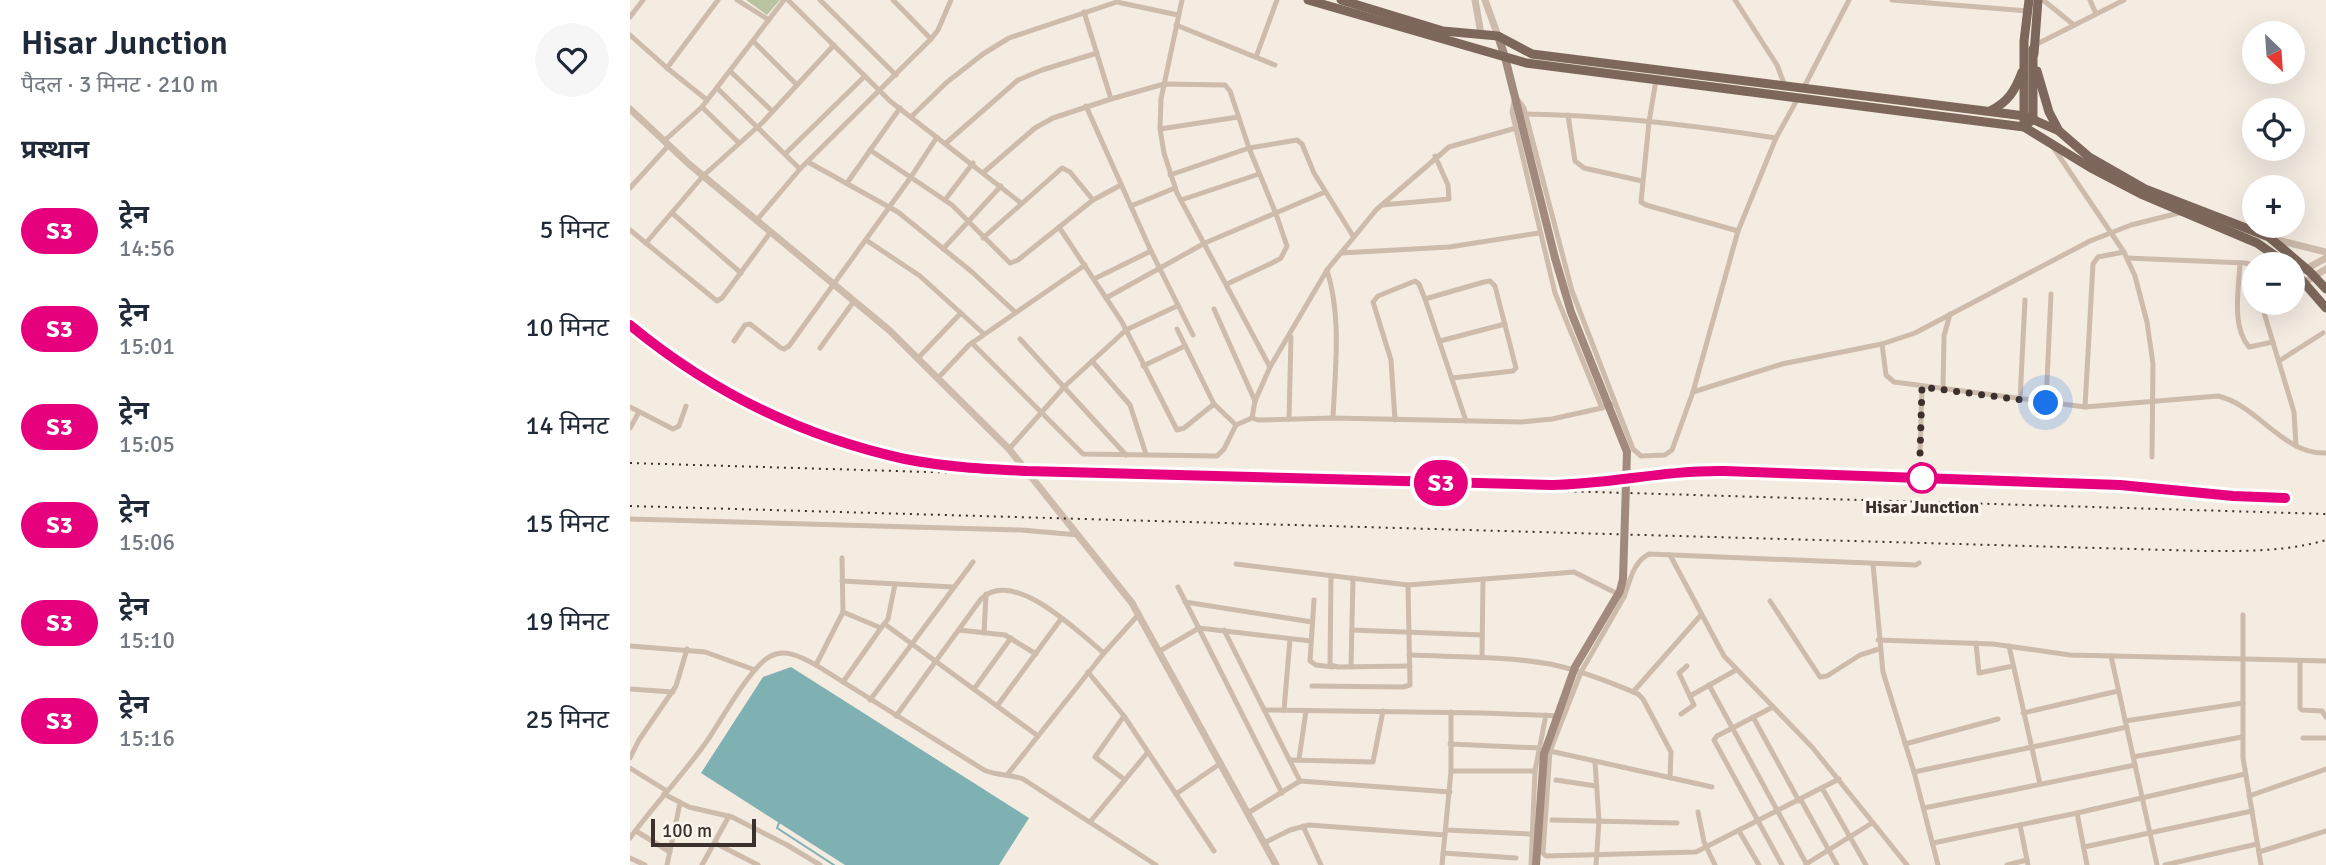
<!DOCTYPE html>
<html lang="hi">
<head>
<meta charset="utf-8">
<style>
	body { margin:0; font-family:Signika,"Noto Sans Devanagari",sans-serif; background:#f6f6f7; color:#1f2937; height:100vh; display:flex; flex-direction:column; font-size:26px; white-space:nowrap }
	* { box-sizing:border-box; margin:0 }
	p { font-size:23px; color:#747a83 }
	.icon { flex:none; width:38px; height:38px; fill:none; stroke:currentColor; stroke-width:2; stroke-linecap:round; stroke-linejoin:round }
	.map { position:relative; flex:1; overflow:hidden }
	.panel { display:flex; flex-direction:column; background:#fff; width:630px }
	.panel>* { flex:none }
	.badge { padding:0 14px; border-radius:23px; font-size:24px; line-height:46px }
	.needle { width:46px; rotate:155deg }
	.fabs { position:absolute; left:1612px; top:21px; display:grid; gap:14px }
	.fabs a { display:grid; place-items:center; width:63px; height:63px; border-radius:50%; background:#fff; box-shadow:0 7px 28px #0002; font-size:35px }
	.scale { position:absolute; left:21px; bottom:18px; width:105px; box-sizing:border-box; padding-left:7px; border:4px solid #3b302b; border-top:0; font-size:19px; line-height:24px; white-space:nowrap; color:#3b302b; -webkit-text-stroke:5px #fbf5ee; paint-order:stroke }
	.you { position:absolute; width:35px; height:35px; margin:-18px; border:5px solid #fff; border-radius:50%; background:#1a73e8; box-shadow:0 0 0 10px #1a73e833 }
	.map>.badge { position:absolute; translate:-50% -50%; box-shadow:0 0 0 4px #fff }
	h2 { padding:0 21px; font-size:26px; line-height:63px }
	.round { display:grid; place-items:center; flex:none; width:74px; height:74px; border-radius:37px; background:#f6f6f7 }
	.headline { display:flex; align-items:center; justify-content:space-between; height:119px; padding:0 21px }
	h1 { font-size:33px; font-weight:600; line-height:52px }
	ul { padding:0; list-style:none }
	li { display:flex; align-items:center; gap:21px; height:98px; padding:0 21px }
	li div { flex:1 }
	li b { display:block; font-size:26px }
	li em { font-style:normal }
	li .badge { min-width:77px; font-weight:700; text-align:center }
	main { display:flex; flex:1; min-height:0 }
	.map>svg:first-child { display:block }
	.green { fill:#b8c4a0 }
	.water { fill:#7fb0b2 }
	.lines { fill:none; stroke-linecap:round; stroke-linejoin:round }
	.stream { stroke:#7fb0b2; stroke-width:2 }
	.minor { stroke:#cdbbac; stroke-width:5 }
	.tertiary { stroke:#cdbbac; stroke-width:7 }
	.secondary { stroke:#a18a7d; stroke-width:8 }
	.primary { stroke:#7d675c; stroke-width:9 }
	.rail { stroke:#3b302b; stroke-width:2; stroke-dasharray:2 5; stroke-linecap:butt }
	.secondary-bridge { stroke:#a18a7d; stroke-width:8 }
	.line-casing { stroke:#fff; stroke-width:16 }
	.line { stroke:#e6007e; stroke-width:10 }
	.walk { stroke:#3b302b; stroke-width:7; stroke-dasharray:0 12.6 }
	.stop-dot { fill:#fff; stroke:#e6007e; stroke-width:3.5 }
	.labels { text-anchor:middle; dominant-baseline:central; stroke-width:7; stroke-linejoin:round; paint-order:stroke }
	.stop-label { font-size:18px; font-weight:bold; fill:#3b302b; stroke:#fbf5ee }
</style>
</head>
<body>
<main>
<section class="panel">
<div class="headline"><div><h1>Hisar Junction</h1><p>पैदल · 3 मिनट · 210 m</p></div><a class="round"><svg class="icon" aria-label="heart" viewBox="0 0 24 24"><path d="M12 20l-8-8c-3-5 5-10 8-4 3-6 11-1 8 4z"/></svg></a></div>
<h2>प्रस्थान</h2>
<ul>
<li><span class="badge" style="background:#e6007e;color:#fff">S3</span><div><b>ट्रेन</b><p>14:56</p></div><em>5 मिनट</em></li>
<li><span class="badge" style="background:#e6007e;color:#fff">S3</span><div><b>ट्रेन</b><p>15:01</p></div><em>10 मिनट</em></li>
<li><span class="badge" style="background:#e6007e;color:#fff">S3</span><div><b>ट्रेन</b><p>15:05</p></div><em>14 मिनट</em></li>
<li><span class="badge" style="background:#e6007e;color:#fff">S3</span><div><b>ट्रेन</b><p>15:06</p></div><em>15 मिनट</em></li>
<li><span class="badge" style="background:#e6007e;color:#fff">S3</span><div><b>ट्रेन</b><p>15:10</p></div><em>19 मिनट</em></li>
<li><span class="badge" style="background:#e6007e;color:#fff">S3</span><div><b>ट्रेन</b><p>15:16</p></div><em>25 मिनट</em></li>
</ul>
</section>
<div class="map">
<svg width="1696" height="865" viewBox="0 0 1696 865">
	<rect width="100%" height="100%" fill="#f4ebe1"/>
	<path class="green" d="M 116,0 L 150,0 L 137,15 Z"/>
	<path class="water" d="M 161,667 L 399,818 L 369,865 L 215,865 L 71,773 L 133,677 Z"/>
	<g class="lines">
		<path class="stream" d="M 149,823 L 147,828 L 204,865"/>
		<g class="minor">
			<path d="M 107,0 L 139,20"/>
			<path d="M 158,0 L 260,101 L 391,203"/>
			<path d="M 190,0 L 266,75"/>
			<path d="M 263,0 L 301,39"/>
			<path d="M 552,0 L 531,99 L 530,129 L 534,153 L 547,193 L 640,367"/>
			<path d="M 1105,0 L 1147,65 L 1155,86"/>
			<path d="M 1262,0 L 1398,11"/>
			<path d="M 1413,0 L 1444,25"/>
			<path d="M 1460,0 L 1466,14"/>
			<path d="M 454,12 L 481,99"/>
			<path d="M 0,17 L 13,0"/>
			<path d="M 546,25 L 645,65"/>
			<path d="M 0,35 L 37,68 L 77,100"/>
			<path d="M 123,41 L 167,85"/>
			<path d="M 1403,46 L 1494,0"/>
			<path d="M 626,57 L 647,0"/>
			<path d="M 37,68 L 88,0"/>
			<path d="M 100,71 L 142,111"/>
			<path d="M 1026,80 L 1019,122 L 1011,202 L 1016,205 L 1108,231"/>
			<path d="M 87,88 L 170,169"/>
			<path d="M 1173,89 L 1219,0"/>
			<path d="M 456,106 L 521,251 L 563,335"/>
			<path d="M 72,107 L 109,143"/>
			<path d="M 895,114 C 979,115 1063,125 1146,138"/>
			<path d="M 938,115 L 945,161 L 954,168 L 1012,181"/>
			<path d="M 281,117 L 316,83 L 353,54 L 379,38 L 487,2 L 548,15"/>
			<path d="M 886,128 L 819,147 L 746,210 L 697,270 L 640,367 L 625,401 L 622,418 L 628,420 L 703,418 L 892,422 L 922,419 L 972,408"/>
			<path d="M 530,129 L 608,117"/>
			<path d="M 34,141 L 72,107 L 154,0"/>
			<path d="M 316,143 L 388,80 L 412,70 L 467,53"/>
			<path d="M 1423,147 L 1494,252 L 1505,276 L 1517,322 L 1523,364 L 1522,457"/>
			<path d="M 240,150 L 322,205 L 380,263 L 388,260 L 463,200 L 491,185"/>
			<path d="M 155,154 L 235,76"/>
			<path d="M 178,162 L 268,212 L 342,272 L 385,312"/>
			<path d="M 354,172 L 405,128 L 423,118 L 481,99 L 534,84 L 595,85 L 600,91 L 619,148 L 646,214 L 657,246 L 651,258 L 644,262 L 597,284"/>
			<path d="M 540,175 L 619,148 L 667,140 L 672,144 L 684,173 L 723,236"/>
			<path d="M 217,183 L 270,108"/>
			<path d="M 0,188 L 39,145"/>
			<path d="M 315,200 L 343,163"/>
			<path d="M 551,200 L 629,174"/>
			<path d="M 752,205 L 819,199 L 818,185 L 805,156"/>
			<path d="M 501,206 L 545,188"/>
			<path d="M 42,213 L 111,273"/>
			<path d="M 126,221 L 170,169 L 301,39 L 308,30 L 321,0"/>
			<path d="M 429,227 L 492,322 L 547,430 L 554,428 L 584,404 L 606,425 L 622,418"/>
			<path d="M 0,230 L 87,301 L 92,298 L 140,233"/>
			<path d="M 353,238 L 432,168 L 440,172 L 463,200"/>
			<path d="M 236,240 L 290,276 L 354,334"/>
			<path d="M 16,243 L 73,176 L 132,123 L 204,45"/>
			<path d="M 313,249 L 371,186"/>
			<path d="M 711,253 L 819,247 L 909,233"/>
			<path d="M 1497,258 L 1615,263 L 1624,265"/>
			<path d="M 1610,263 C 1609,288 1601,326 1619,347 L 1643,342"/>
			<path d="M 697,270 C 712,318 705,369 703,418"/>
			<path d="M 464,279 L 521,251"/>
			<path d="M 476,298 L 575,243 L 695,192"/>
			<path d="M 795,299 L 854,282 L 860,281 L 865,286 L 886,368 L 883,371 L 822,378"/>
			<path d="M 1633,303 L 1635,316 L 1664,412 L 1666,446"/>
			<path d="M 584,309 L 625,401"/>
			<path d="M 547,329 L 584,404"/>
			<path d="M 390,339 L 496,455"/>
			<path d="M 104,341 L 115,325 L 120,324 L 151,348 L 154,349 L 159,346 L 281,177 L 307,137"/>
			<path d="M 810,341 L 875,324"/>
			<path d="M 342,343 L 453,454 L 587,456 L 594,449 L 606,425"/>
			<path d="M 1252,344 L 1256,375 L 1264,382 L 1455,407 L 1588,396 C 1628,405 1653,455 1696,453"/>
			<path d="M 190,348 L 224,301"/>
			<path d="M 288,358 L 331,313"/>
			<path d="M 462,361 L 500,405 L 516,454"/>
			<path d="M 1649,361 L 1693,333"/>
			<path d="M 513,366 L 555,346"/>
			<path d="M 308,378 L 339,345 L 455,265"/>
			<path d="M 1313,389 L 1314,336 L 1320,314"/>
			<path d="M 1063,392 L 1152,364 L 1252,344 L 1285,333 L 1460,241 L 1501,225 L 1553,212"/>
			<path d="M 1390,400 L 1395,300"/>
			<path d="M 985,403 L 972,408 L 925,293 L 882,112 L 885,96 L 894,108 L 942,291 L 1003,449 L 1011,456 L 1035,455 L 1042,450 L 1063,392 L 1108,231 L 1146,138 L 1168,98"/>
			<path d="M 1416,403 L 1421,294"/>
			<path d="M 0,407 L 43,429 L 49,426 L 56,406"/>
			<path d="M 1455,407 L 1463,264 L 1468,257 L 1494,252"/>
			<path d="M 659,419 L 661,337"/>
			<path d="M 765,420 L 761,360 L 743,302 L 748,296 L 785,281 L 789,284 L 795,299 L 836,421"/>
			<path d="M 0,428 L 9,412"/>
			<path d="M 379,449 L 435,386 L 496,330 L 547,306"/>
			<path d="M 1290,454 L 1292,387"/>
			<path d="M 0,519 L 391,530 L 449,535"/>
			<path d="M 1040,555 L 1094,656 L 1182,747 L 1277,865"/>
			<path d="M 606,564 L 778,585 L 944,572 L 994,597 C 1000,581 1003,562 1019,554 L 1286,565 L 1289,563"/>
			<path d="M 1243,564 L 1253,672 L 1284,772 L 1308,865"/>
			<path d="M 701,576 L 700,665 L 708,667 L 780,666"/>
			<path d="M 212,581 L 323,587"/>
			<path d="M 548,587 L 652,793"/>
			<path d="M 994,597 L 951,672 L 920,751 L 913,853 L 916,856 L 1066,852 L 1209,779"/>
			<path d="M 684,600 L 680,661 L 686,665 L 703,667"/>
			<path d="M 1140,601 L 1190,677 L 1197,676 L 1230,655 L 1249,649"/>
			<path d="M 555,602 L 682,622"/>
			<path d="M 213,612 L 251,628 L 258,619 L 265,584"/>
			<path d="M 1613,615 L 1613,758 L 1631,865"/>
			<path d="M 256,625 L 408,736"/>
			<path d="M 329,630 L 375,635 L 406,654"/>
			<path d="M 594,630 L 670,781"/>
			<path d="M 722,630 L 852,635"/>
			<path d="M 354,633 L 356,594"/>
			<path d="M 1248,640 L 1363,644 L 1440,655 L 1696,661"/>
			<path d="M 1346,643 L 1349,673 L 1383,666"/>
			<path d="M 0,646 L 75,652 L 125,670"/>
			<path d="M 1379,646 L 1410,784"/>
			<path d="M 528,652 L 569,628 L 681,641"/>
			<path d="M 779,655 C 826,657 874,656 920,664 C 950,670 980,682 1008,694 L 1013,699 L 1041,752 L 1040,778"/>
			<path d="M 1481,656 L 1527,865"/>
			<path d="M 852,658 L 853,579"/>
			<path d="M 1670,661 L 1670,708 L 1672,710 L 1692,711 L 1696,717"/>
			<path d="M 186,665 L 213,612 L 212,558"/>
			<path d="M 721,667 L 723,579"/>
			<path d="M 458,672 L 494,716 L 584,851"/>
			<path d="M 213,682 L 251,628"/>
			<path d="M 1079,685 L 1177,865"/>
			<path d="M 682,686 L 773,687 L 780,685 L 778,585"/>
			<path d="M 0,689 L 43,692"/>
			<path d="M 344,689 L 381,638"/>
			<path d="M 1003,692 L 1071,615"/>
			<path d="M 1060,696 L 1106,670"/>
			<path d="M 240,700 L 343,562"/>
			<path d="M 367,706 L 431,619"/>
			<path d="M 1143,707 L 1087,736 L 1084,740 L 1152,865"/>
			<path d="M 636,710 L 853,713 L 930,716"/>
			<path d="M 654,710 L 660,639"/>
			<path d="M 1393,713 L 1488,691"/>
			<path d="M 1051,714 L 1064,705 L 1049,673 L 1057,666"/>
			<path d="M 266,716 L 351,599 C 384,567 448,632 474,653"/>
			<path d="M 494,716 L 465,757 L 495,780"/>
			<path d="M 1123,717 L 1169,801"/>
			<path d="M 1495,721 L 1613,703"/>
			<path d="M 1673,738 L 1696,738"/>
			<path d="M 820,744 L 910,748"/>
			<path d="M 1275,744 L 1368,719"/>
			<path d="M 920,751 L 1082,787"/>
			<path d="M 1503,757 L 1612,737"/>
			<path d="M 0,758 L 9,740 L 46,686 L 57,649"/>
			<path d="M 669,759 L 676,711"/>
			<path d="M 660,760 L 743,762 L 753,711"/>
			<path d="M 965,762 L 969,821 L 966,865"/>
			<path d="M 0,768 L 37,791"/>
			<path d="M 821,771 L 905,771"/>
			<path d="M 1284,772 L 1497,727"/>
			<path d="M 377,775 L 474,653 L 509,614"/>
			<path d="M 926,780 L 966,786"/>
			<path d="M 1192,788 L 1236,865"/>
			<path d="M 34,794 L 59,807 L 102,817 L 157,845 L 190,865"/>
			<path d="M 546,794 L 591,763"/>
			<path d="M 1619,796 L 1696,769"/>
			<path d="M 1171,800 L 1207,865"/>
			<path d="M 1294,808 L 1505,765"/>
			<path d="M 1068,812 L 1074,842 L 1085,865"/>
			<path d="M 618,813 L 670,781 L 820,792"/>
			<path d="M 1447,813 L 1457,865"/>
			<path d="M 922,820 L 1047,823"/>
			<path d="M 460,822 L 518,752"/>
			<path d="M 1390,825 L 1398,865"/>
			<path d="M 673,826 L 691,865"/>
			<path d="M 816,830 L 901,834"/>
			<path d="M 6,831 L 40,852"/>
			<path d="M 1109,831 L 1129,865"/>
			<path d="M 0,838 C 24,805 53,775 77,741 C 91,721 121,665 141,656 C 156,648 173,658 186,665 L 354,770 C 367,776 380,774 393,779 L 526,865"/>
			<path d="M 85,843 L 128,865"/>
			<path d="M 634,843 L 660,830 L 679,825 L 815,835"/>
			<path d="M 1303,843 L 1447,813 L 1615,774"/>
			<path d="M 1454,847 L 1622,811"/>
			<path d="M 1629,852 L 1696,831"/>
			<path d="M 813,853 L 886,858"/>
			<path d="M 0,858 L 15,865"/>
			<path d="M 1176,864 L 1242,823"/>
			<path d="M 37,865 L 50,803"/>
			<path d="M 72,865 L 99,816"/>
			<path d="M 812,865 L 821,771 L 821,712"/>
			<path d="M 901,865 L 905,771 L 916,715"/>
			<path d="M 1377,865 L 1397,860"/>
			<path d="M 1535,865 L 1627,844"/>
		</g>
		<g class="tertiary">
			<path d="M 845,0 L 851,34"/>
			<path d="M 855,0 L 868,36"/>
			<path d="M 0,109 L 60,165 L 259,330 L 379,449 L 502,603 L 646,865"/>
			<path d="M 1643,239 L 1696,252"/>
			<path d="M 1674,270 L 1696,258"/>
			<path d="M 1675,282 L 1696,269"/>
		</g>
		<g class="secondary">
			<path d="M 868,36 L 875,57 L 925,258"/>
			<path d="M 906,865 L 914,754"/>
		</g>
		<g class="primary">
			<path d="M 678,0 L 896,63 L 1394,127 L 1403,119 L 1403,49"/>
			<path d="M 711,0 L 813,31 L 868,36 L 902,54 L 1395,116 L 1429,131"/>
			<path d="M 1399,0 L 1394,41 L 1394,127 L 1461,168 L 1511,194 L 1627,243 L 1657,264"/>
			<path d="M 1404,54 L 1408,0"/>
			<path d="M 1407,71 L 1419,112 L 1429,131 L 1459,157 L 1515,189 L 1639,237 L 1680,272 L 1696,289"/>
			<path d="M 1360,111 C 1378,102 1385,91 1392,72"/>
			<path d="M 1662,269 L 1696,308"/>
		</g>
		<g class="rail">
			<path d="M 0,325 C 89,398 207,456 323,466"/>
			<path d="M 0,463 L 1696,514"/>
			<path d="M 952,484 L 1047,473 L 1094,471 L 1490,485 L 1603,496 L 1655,498"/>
			<path d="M 0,506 L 1572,551 C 1614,551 1655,552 1696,540"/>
		</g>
		<path class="secondary-bridge" d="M 914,754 L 945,667 L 990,591 L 993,579 L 997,452 L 941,312 L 925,258"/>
	</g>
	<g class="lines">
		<g class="line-casing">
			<path id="line" d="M 0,325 C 80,391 174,437 275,459 C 315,467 357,469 397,471 L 922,485 C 980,484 1036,470 1094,471 L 1490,485 L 1603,496 L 1655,498"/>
		</g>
		<use href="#line" class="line"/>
		<path class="walk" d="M 1292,478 L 1290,454 L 1292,387 L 1416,403"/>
	</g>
	<circle class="stop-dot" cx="1292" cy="478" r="14"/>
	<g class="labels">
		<g class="stop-label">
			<text x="1292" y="507">Hisar Junction</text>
		</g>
	</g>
</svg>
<div class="fabs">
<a><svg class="needle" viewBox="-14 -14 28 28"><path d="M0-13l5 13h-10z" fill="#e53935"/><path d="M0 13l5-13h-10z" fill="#747a83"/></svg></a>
<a><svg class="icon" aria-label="locate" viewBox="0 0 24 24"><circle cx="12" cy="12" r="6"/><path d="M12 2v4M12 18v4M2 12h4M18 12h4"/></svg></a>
<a>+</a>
<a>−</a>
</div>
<div class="scale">100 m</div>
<div class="you" style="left:1416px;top:403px"></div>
<b class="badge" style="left:811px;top:483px;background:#e6007e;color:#fff">S3</b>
</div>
</main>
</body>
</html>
